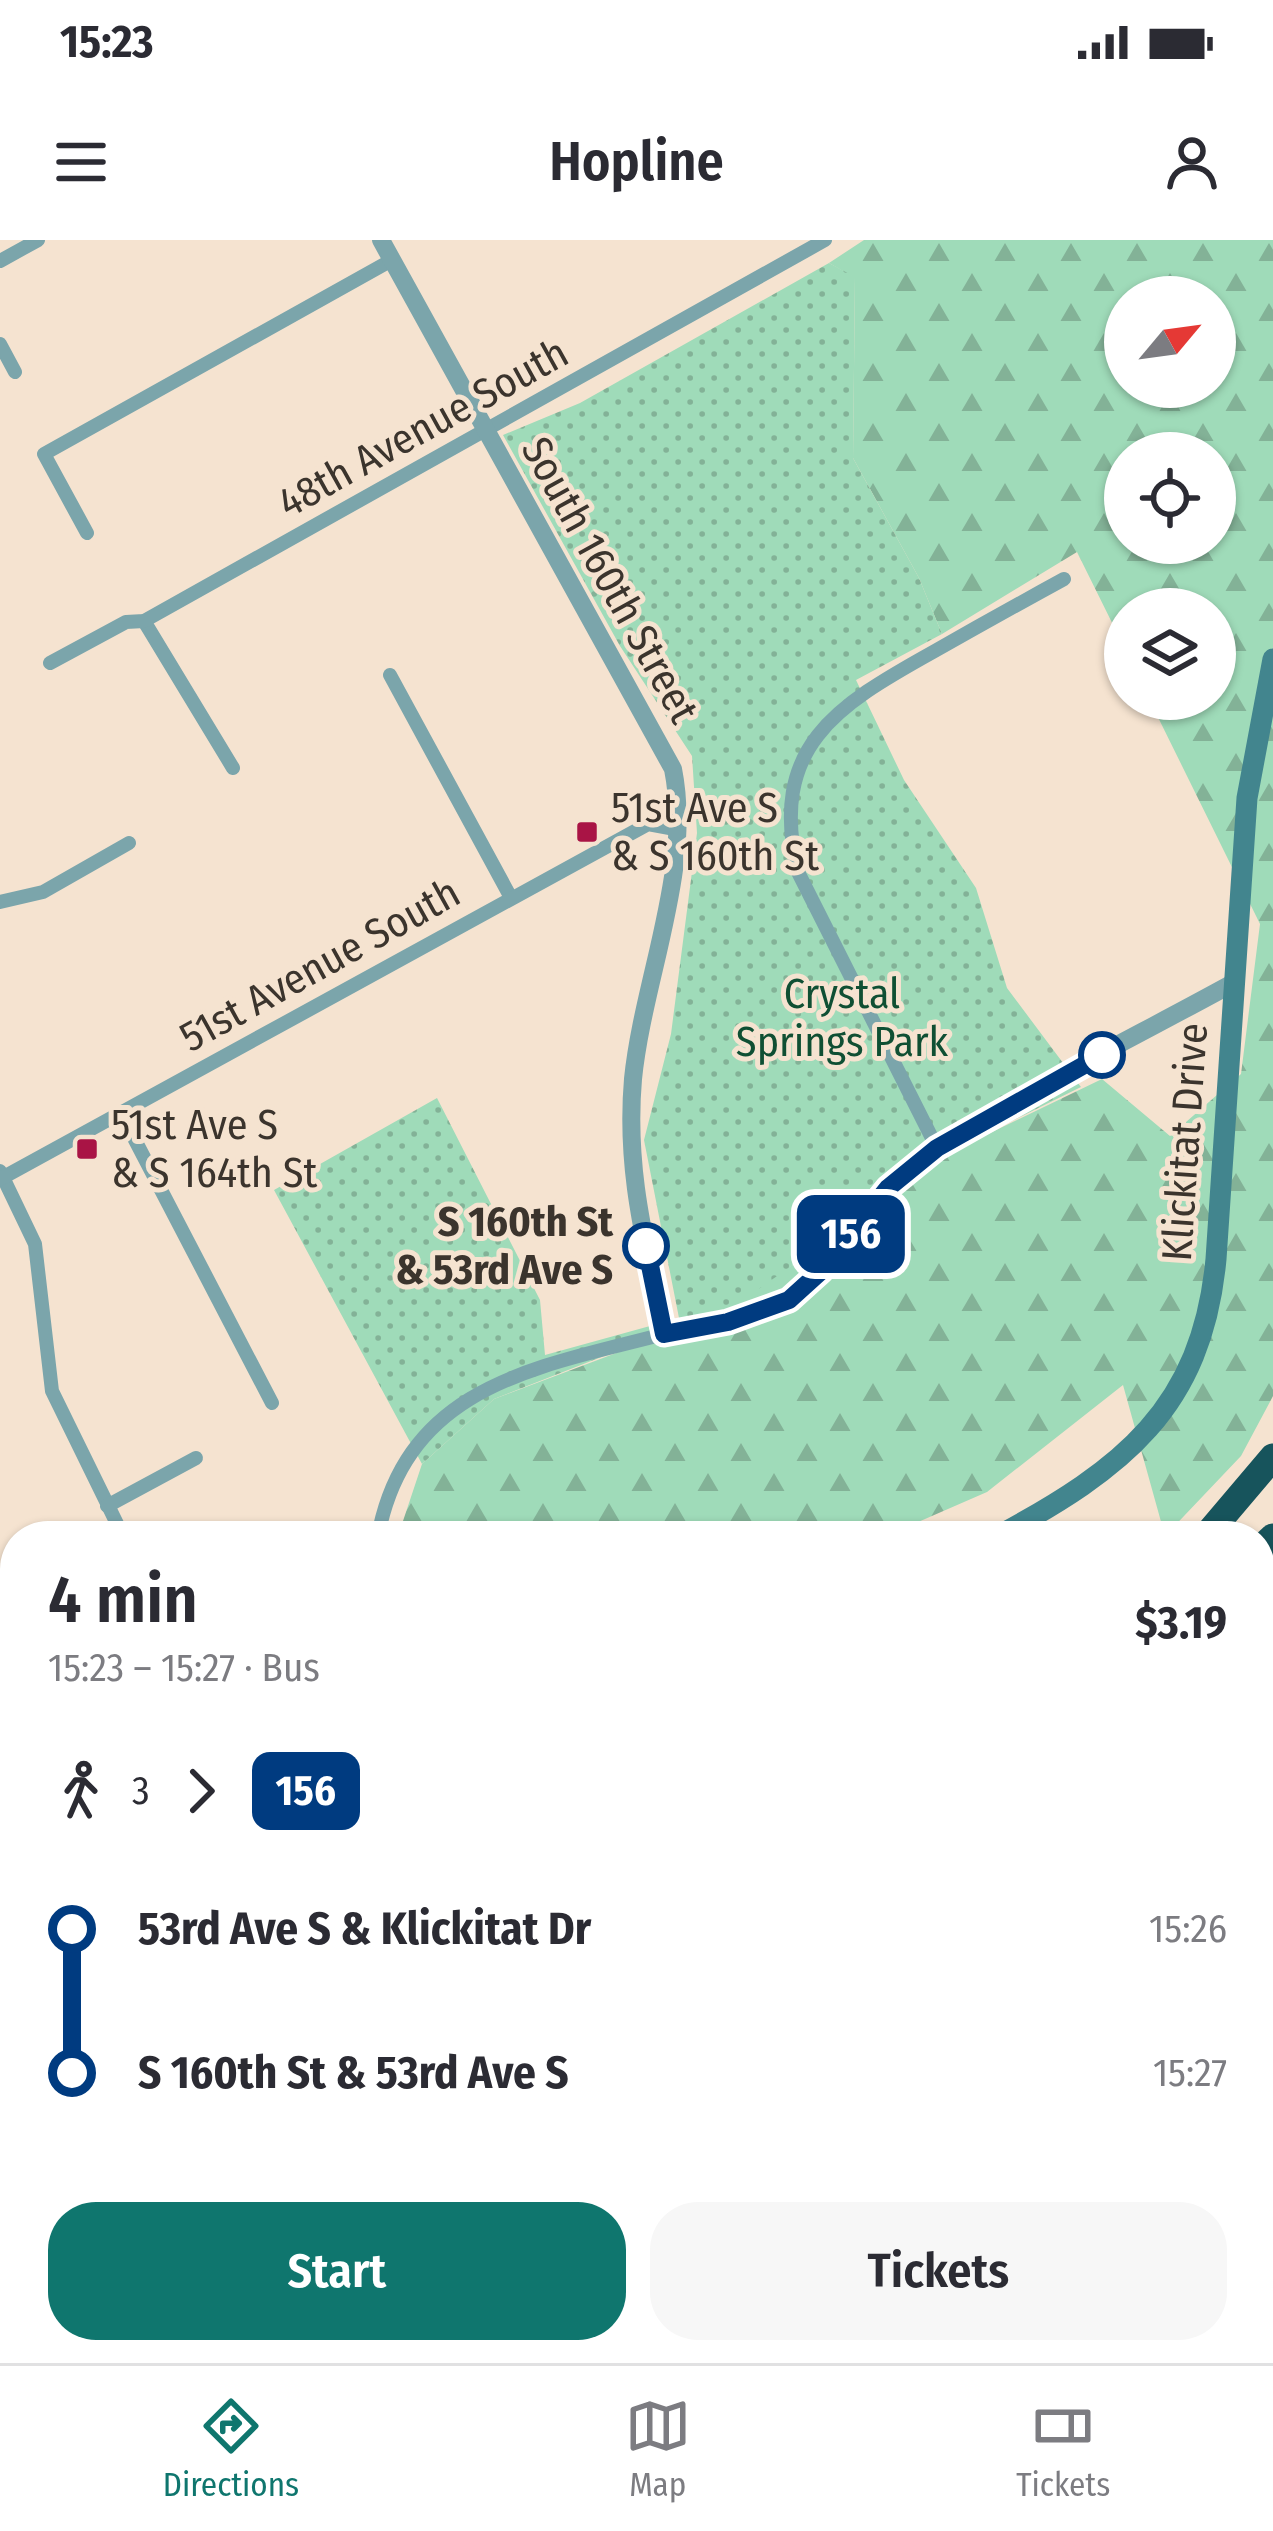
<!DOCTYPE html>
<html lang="en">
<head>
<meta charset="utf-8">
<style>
	body { margin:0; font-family:"Fira Sans Condensed",sans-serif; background:#f7f7f7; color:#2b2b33; height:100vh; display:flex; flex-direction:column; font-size:45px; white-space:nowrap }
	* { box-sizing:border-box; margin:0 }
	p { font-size:39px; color:#7c7c81 }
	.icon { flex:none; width:66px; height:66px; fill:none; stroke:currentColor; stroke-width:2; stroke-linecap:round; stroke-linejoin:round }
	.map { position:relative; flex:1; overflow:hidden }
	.panel { position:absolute; left:0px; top:1281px; width:1275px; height:843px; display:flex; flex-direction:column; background:#fff; border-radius:48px 48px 0 0; box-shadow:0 3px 9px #0004 }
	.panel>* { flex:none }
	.badge { padding:0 24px; border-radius:18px; font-size:42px; line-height:78px }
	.needle { width:78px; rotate:61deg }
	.controls { position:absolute; left:1104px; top:36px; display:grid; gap:24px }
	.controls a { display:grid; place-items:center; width:132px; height:132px; border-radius:50%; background:#fff; box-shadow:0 3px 9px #0004; font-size:60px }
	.map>.badge { position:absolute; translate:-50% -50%; box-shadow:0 0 0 6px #fff }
	.legs { display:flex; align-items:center; gap:18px; height:132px; padding:0 48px; font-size:39px }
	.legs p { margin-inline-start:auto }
	.overview { display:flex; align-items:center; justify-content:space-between; height:204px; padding:0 48px }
	h1 { font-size:66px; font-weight:600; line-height:90px }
	.cta { display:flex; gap:24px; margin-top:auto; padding:24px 48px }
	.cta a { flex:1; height:138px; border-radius:48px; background:#0f766e; color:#fff; font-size:48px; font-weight:600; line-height:138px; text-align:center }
	.cta a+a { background:#f7f7f7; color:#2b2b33 }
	ul { padding:0 48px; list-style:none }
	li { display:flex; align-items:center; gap:42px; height:144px; font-size:45px }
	li i { display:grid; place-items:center; width:18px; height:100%; margin:0 15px; background:currentColor }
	li i::after { content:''; width:30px; height:30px; margin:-15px; border:9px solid; border-radius:50%; background:#fff }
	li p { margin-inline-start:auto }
	li:first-child i { background:linear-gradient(#0000 50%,currentColor 0) }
	li:last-child i { background:linear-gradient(currentColor 50%,#0000 0) }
	.status { display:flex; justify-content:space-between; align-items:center; height:84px; padding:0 60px; background:#fff; direction:ltr }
	.status svg { height:33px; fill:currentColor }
	header { display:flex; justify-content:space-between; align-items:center; height:156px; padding:0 48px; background:#fff; font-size:54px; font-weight:600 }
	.tab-bar { display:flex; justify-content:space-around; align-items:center; height:168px; border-top:3px solid #e1e1e2; background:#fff; font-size:33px; color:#7c7c81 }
	.tab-bar a { display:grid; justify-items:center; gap:6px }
	.tab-bar .selected { color:#0f766e }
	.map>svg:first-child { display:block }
	.forest { fill:url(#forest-firs); fill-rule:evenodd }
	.park { fill:url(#park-dots) }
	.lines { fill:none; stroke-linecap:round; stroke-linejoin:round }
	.minor { stroke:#7ba5ab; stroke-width:14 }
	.tertiary { stroke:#7ba5ab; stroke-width:18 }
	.secondary { stroke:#42858e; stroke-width:21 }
	.motorway { stroke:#17545c; stroke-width:27 }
	.line-1-casing { stroke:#fff; stroke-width:27 }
	.line-1 { stroke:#003b80; stroke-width:18 }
	.poi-dot { fill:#a91445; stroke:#f5e3d0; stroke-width:4.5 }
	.stop-1-dot { fill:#fff; stroke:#003b80; stroke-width:6 }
	.labels { text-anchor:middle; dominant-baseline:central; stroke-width:10; stroke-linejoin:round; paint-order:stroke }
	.street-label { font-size:42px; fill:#3b342d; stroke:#f5e3d0 }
	.poi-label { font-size:42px; fill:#3b342d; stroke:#f5e3d0; text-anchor:start }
	.park-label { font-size:42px; fill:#0f4f33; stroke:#f5e3d0 }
	.stop-label { font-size:42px; font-weight:bold; fill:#3b342d; stroke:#f5e3d0; text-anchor:end }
</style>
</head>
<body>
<div class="status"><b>15:23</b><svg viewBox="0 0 49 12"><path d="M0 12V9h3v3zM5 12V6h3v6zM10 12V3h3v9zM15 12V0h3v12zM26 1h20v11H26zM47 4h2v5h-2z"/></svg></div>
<header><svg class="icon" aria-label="menu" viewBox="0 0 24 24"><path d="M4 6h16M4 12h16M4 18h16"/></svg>Hopline<svg class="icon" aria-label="person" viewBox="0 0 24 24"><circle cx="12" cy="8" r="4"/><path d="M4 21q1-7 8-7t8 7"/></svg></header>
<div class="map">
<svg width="1273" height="2123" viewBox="0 0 1273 2123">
	<defs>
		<pattern id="forest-firs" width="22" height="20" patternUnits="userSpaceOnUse" patternTransform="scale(3)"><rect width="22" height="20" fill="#9fdbb9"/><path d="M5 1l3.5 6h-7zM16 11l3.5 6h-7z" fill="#83b297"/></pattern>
		<pattern id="park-dots" width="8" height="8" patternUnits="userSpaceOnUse" patternTransform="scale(3)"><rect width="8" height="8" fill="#9fdbb9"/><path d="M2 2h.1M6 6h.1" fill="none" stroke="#83b297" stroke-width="1.8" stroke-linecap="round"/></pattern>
	</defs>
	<rect width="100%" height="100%" fill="#f5e3d0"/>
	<g class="forest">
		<path d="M 864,0 L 1273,0 L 1273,1156 L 1241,1216 L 1165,1296 L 1123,1145 L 987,1252 L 886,1296 L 398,1296 L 422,1224 L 494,1159 L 664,1095 L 793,1025 L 830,970 L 1102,839 L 1170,896 L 1241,834 L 1260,684 L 1149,459 L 1215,459 L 1215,369 L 1125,369 L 1125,409 L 1077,312 L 942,394 L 919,338 L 853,218 L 855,38 L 829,23 ZM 1125,57 L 1215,57 L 1215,147 L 1125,147 ZM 1125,213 L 1215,213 L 1215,303 L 1125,303 Z"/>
		<path d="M 15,1803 L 15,1952 L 0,1957 L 0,1805 Z"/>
		<path d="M 213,2109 L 333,2109 L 298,2123 L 190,2123 Z"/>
	</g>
	<path class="park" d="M 829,23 L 855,37 L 853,218 L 919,338 L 942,394 L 856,440 L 904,540 L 976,648 L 1007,748 L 1081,847 L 831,970 L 793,1025 L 737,1064 L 494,1159 L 422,1224 L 274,950 L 437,858 L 540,1060 L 545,1115 L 679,1078 L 644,900 L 671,794 L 697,593 L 692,516 L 620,406 L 503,195 L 580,163 Z"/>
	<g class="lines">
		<g class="minor">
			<path d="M 0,21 L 38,0"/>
			<path d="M 0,104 L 15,132"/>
			<path d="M 87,293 L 44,214 L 392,20"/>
			<path d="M 144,381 L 233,528"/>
			<path d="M 50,423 L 126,382 L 144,381 L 825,0"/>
			<path d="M 390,435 L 510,656"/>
			<path d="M 0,662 L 43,652 L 129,603"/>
			<path d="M 122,875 L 272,1163"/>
			<path d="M 937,908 L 798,632 C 768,507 836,466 933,412 C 977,387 1020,363 1064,339"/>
			<path d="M 0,931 L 35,1004 L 52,1151 L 123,1296"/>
			<path d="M 0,939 L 648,584 L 675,589"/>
			<path d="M 107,1266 L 196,1218"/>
			<path d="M 378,1296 C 407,1144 539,1127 664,1094"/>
			<path d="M 0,1791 L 15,1790"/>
		</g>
		<path class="tertiary" d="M 381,0 L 673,529 C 693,629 643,739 633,839 C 625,931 646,1005 664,1094 C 712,1088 773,1078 809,1045 C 856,1000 883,942 940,906 C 1034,846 1137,796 1235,742"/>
		<g class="secondary">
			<path d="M 998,1296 C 1122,1229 1202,1169 1216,1019 L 1247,558 L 1273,419"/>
			<path d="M 1260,1685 L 1273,1678"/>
			<path d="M 1260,1712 L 1273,1705"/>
			<path d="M 473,2123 L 498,2109"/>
			<path d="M 547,2123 L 573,2109"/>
		</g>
		<g class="motorway">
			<path d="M 1206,1296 L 1273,1217"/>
			<path d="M 1260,1309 L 1273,1297"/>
			<path d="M 1260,1447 L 1273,1440"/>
			<path d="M 1260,1486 L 1273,1478"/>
			<path d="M 1260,1541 L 1273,1534"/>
			<path d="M 1260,1585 L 1273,1578"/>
			<path d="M 0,1970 L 15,1965"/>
			<path d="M 0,2013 L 15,2008"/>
			<path d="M 0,2123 L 40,2109"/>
			<path d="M 68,2123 L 117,2109"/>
		</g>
	</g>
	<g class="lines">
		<g class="line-1-casing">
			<path id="line-1" d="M 646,1006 L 664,1094 L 728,1082 L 789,1060 L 821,1031 L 888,948 L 937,908 L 1102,815"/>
		</g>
		<use href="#line-1" class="line-1"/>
	</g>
	<g class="poi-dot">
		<rect x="575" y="580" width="24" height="24" rx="6"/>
		<rect x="75" y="897" width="24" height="24" rx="6"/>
	</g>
	<g class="stop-1-dot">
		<circle cx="1102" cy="815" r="21"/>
		<circle cx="646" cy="1006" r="21"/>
	</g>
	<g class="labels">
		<g class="street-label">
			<text transform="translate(423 188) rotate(-29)">48th Avenue South</text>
			<text transform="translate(610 340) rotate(61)">South 160th Street</text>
			<text transform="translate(320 725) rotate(-29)">51st Avenue South</text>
			<text transform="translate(1185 902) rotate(-86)">Klickitat Drive</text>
		</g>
		<g class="poi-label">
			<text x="611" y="568">51st Ave S<tspan x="611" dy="48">&amp; S 160th St</tspan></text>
			<text x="111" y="885">51st Ave S<tspan x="111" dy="48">&amp; S 164th St</tspan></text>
		</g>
		<g class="park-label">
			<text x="842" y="754">Crystal<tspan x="842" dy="48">Springs Park</tspan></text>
		</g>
		<g class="stop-label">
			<text x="613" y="982">S 160th St<tspan x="613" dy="48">&amp; 53rd Ave S</tspan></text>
		</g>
	</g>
</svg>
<div class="controls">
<a><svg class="needle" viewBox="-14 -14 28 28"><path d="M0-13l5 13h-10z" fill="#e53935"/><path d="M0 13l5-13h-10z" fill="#7c7c81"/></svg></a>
<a><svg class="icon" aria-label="locate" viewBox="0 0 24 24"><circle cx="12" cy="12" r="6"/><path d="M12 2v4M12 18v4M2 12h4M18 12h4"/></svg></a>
<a><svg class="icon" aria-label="layers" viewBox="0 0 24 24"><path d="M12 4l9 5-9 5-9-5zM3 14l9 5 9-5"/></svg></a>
</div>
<b class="badge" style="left:851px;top:994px;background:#003b80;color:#fff">156</b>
<section class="panel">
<div class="overview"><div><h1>4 min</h1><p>15:23 – 15:27 · Bus</p></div><b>$3.19</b></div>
<div class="legs"><svg class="icon" aria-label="walk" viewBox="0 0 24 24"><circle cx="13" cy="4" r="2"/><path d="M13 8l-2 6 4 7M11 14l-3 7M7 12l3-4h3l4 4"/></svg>3<svg class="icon" aria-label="forward" viewBox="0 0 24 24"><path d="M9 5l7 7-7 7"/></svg><b class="badge" style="background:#003b80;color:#fff">156</b></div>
<ul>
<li><i style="color:#003b80"></i><b>53rd Ave S &amp; Klickitat Dr</b><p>15:26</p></li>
<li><i style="color:#003b80"></i><b>S 160th St &amp; 53rd Ave S</b><p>15:27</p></li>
</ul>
<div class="cta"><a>Start</a><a>Tickets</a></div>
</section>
</div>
<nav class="tab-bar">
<a class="selected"><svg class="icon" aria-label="directions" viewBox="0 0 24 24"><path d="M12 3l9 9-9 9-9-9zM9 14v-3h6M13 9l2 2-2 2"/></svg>Directions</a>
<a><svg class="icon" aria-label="map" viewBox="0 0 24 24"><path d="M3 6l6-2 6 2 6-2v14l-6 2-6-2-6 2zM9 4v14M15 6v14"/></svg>Map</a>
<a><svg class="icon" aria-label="tickets" viewBox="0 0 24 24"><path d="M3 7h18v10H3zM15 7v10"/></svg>Tickets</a>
</nav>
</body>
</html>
